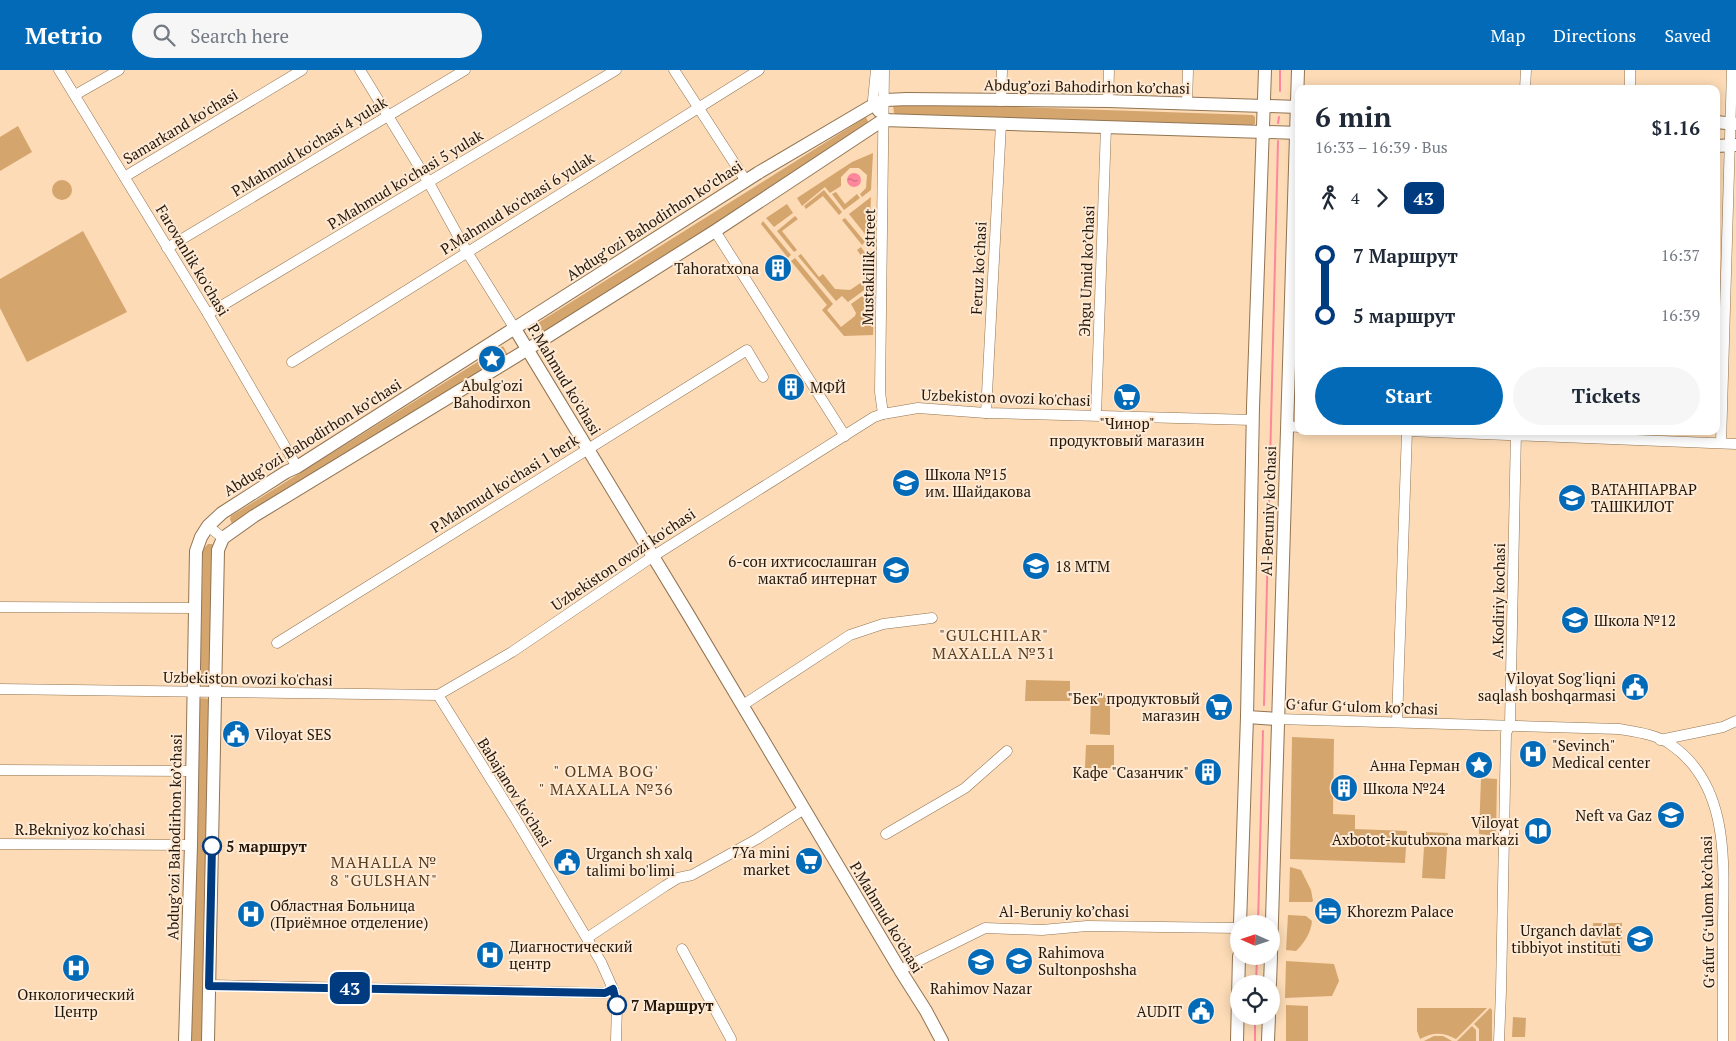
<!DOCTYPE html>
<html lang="en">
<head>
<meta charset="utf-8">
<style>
	body { margin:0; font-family:"PT Serif",serif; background:#f6f6f7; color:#1f2937; height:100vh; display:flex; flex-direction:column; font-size:19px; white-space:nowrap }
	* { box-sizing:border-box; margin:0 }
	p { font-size:16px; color:#747a83 }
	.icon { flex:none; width:28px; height:28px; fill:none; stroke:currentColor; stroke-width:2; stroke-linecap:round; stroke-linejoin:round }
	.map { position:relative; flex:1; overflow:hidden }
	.side { position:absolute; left:1295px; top:15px; width:425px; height:350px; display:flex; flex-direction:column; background:#fff; border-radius:10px; box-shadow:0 2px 12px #0003 }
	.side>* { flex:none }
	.badge { padding:0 10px; border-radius:8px; font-size:18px; line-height:32px }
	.needle { width:32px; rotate:273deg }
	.buttons { position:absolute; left:1230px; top:845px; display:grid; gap:10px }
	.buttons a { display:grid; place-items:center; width:50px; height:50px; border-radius:50%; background:#fff; box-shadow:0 2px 12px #0003; font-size:25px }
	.map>.badge { position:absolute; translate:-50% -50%; box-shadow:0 0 0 2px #fff }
	.legs { display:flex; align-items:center; gap:8px; height:55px; padding:0 20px; font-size:16px }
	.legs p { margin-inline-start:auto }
	.summary { display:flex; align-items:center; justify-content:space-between; height:85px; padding:0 20px }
	h1 { font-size:28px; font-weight:800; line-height:38px }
	.button { display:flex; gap:10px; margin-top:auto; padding:10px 20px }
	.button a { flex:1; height:58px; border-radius:30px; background:#026ab6; color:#fff; font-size:20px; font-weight:800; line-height:58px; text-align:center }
	.button a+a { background:#f6f6f7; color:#1f2937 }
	ul { padding:0 20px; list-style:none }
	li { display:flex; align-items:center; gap:18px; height:60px; font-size:19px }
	li i { display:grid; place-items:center; width:8px; height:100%; margin:0 6px; background:currentColor }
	li i::after { content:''; width:12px; height:12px; margin:-6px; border:4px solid; border-radius:50%; background:#fff }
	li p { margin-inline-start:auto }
	li:first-child i { background:linear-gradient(#0000 50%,currentColor 0) }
	li:last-child i { background:linear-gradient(currentColor 50%,#0000 0) }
	header { display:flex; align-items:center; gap:30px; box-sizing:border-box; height:70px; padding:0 25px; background:#026ab6; color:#fff }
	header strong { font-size:24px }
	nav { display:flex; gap:28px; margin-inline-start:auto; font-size:18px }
	.search { width:350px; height:45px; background:#f6f6f7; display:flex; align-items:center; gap:12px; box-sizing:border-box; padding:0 18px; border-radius:28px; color:#747a83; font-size:19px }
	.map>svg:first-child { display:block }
	.green { fill:#d5a56e }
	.water { fill:url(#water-ripples) }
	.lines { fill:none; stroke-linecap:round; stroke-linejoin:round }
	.stream { stroke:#fe879c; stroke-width:2 }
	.minor-casing { stroke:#927452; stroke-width:11 }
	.major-casing { stroke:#927452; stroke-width:14 }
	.minor { stroke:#fff; stroke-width:10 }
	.major { stroke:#fff; stroke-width:12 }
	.line-1-casing { stroke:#fff; stroke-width:11 }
	.line-1 { stroke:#003b80; stroke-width:8 }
	.stop-1-dot { fill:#fff; stroke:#003b80; stroke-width:2.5 }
	.labels { text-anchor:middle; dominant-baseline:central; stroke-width:4; stroke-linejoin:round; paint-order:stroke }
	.street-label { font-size:15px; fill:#231709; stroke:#ffead5 }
	.poi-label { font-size:15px; fill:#231709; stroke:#ffead5; text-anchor:start }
	.stop-label { font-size:15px; font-weight:bold; fill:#231709; stroke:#ffead5; text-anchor:start }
	.neighbourhood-label { font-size:16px; letter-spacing:1px; fill:#573d1c; stroke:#ffead5 }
</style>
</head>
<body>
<header>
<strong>Metrio</strong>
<div class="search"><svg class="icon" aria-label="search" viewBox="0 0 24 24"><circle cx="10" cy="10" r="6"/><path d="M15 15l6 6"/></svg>Search here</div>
<nav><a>Map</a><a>Directions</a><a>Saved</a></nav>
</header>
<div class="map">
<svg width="1736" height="971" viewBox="0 0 1736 971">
	<defs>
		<pattern id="water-ripples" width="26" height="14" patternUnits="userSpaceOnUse" patternTransform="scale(1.25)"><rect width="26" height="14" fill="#fe879c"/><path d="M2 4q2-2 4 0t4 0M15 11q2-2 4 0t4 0" fill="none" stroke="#cd6d7d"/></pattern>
	</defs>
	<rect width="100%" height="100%" fill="#fcdbb6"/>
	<g class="green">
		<path d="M 895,33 L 1253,45 L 1255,47 L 1255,54 L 1252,55 L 897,45 L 894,43 L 893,35 Z"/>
		<path d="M 866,47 L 870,56 L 540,265 L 533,256 Z"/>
		<path d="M 18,56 L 32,82 L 0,101 L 0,67 Z"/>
		<path d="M 873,83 L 871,120 L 862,127 L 860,124 L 866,118 L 867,105 L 859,98 L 850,98 L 841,107 L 841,116 L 830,123 L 825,117 L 802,136 L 797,128 L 852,92 Z"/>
		<circle cx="62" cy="120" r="10"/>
		<path d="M 824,120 L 842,142 L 839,145 L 823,126 L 806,139 L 804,136 Z"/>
		<path d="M 836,122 L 845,134 L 857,124 L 860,128 L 844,140 L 832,124 Z"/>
		<path d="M 871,127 L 869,169 L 849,144 Z"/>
		<path d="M 787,134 L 793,143 L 774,157 L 766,148 Z"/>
		<path d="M 795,146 L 798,149 L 782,161 L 797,180 L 794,182 L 777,161 Z"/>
		<path d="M 845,148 L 865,172 L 862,175 L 842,150 Z"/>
		<path d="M 763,151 L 791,185 L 788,188 L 761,154 Z"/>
		<path d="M 83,161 L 127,242 L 27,292 L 0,238 L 0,209 Z"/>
		<path d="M 861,177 L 869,189 L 877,189 L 878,199 L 876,210 L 868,215 L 864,210 L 865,191 L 857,180 Z"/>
		<path d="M 801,184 L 819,207 L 823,204 L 835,219 L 850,220 L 862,212 L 867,218 L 848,232 L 842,226 L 836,231 L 798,186 Z"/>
		<path d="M 795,188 L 833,234 L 827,240 L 841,257 L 855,246 L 856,243 L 851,234 L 875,217 L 873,265 L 844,266 L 822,240 L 827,235 L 791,191 Z"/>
		<path d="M 503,276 L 508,285 L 232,454 L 230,449 L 231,446 Z"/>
		<path d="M 208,474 L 212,474 L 215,477 L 211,615 L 208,617 L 200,615 L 203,479 Z"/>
		<path d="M 1026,610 L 1070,611 L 1070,631 L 1025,631 Z"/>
		<path d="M 1091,625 L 1110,625 L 1110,665 L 1090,664 Z"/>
		<path d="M 202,628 L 209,629 L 202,971 L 191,971 L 199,630 Z"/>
		<path d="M 1292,667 L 1334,669 L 1333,744 L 1355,745 L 1355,759 L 1407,761 L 1405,793 L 1290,789 Z"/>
		<path d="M 1086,675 L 1114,675 L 1114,698 L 1085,698 Z"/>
		<path d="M 1481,708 L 1497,709 L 1496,766 L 1479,764 Z"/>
		<path d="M 1425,762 L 1448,763 L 1445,809 L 1422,808 Z"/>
		<path d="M 1290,797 L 1301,800 L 1311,820 L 1313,831 L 1312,832 L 1289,832 Z"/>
		<path d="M 1288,845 L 1306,846 L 1312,851 C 1311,863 1304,873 1296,881 L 1286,880 Z"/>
		<path d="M 1593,853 L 1622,853 L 1622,869 L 1592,868 Z"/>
		<path d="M 1592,871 L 1622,871 L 1621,886 L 1592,885 Z"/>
		<path d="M 1286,891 L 1334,894 L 1339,911 L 1332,926 L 1285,928 Z"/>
		<path d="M 1286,935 L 1308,936 L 1308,971 L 1286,971 Z"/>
		<path d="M 1417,938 L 1487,938 L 1456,969 C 1443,962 1433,962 1420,969 L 1417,961 Z"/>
		<path d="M 1490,938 L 1492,940 L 1492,971 L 1479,971 L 1479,959 L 1474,954 Z"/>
		<path d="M 1513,947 L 1526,948 L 1525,967 L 1512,967 Z"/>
		<path d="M 1472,956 L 1476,960 L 1476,971 L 1457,971 Z"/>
		<path d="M 1434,966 L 1443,966 L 1452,971 L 1424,971 Z"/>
	</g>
	<circle class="water" cx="854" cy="110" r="7"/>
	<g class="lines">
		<g class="stream">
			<path d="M 1280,21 L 1280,0"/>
			<path d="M 1278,53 L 1279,47"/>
			<path d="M 1264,635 L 1278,71"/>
			<path d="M 1258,854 L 1263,661"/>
			<path d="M 1256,914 L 1257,886"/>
			<path d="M 1255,971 L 1255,946"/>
		</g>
		<g class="minor-casing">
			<g id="minor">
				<path d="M 59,0 L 208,244 L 297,397"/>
				<path d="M 360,0 L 429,113 L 467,182 L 515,259"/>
				<path d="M 674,0 L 746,111"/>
				<path d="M 1525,19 L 1526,0"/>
				<path d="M 1630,19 L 1630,0"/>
				<path d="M 75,25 L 119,0"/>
				<path d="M 1001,31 L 1002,0"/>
				<path d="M 1108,31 L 1109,0"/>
				<path d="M 875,34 L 873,30 L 876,0"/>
				<path d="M 1187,34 L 1188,0"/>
				<path d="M 126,106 L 302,0"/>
				<path d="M 715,161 L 845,366"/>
				<path d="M 167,178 L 465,0"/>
				<path d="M 208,244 L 616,0"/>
				<path d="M 292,292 L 759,0"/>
				<path d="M 986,343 L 1001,54"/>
				<path d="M 883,344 L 880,322 L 884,0"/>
				<path d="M 1096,345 L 1106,57"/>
				<path d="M 1287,356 L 1299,357"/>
				<path d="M 1408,361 L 1736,374"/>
				<path d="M 1721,373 L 1732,0"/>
				<path d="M 208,456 L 223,468"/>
				<path d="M 0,537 L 194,538"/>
				<path d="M 277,573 L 747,280 L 763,307"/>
				<path d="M 0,619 L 438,625 L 512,582 L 652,487 L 874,347 L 883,344 L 918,338 L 986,343 L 1253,350"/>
				<path d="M 438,625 L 515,748 L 601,892 L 613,919 L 617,935 L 616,971"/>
				<path d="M 743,635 L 850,565 L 883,554 L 932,548"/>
				<path d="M 1278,649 L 1619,659 C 1636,662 1655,664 1670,674 C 1729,714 1724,790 1723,852 C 1723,892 1723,931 1723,971"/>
				<path d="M 1397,652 L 1407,361"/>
				<path d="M 1660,670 L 1723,657 L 1736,651"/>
				<path d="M 0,700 L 192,701"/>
				<path d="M 886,764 L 965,718 L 1007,681"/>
				<path d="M 0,774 L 191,775"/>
				<path d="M 587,868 L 665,816 L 678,808 L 692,805 L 757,769 L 804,739"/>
				<path d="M 682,879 L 731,969"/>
				<path d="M 900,900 L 985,858 L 1042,860 L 1087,856 L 1239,858"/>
				<path d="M 209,915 L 605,923 L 613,919"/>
				<path d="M 1499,971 L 1501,921 L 1506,663 L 1510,655 L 1516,361"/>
			</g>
		</g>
		<g class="major-casing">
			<g id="major">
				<path d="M 879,41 L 875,34 L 886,30 L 907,29 L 1108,31 L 1299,37"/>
				<path d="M 1716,52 L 1736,54"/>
				<path d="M 1716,76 L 1736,75"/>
				<path d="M 515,259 L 688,544 L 900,900 L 926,941 L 942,971"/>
				<path d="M 1247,647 L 1278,649"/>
				<path d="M 1240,854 L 1247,647 L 1253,337 L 1265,0"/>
				<path d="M 1271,883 L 1298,0"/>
				<path d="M 1270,914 L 1271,886"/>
				<path d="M 185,971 L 191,775 L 196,481 L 201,467 L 208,456 L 222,443 L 286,402 L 297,397 L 758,103 L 875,34"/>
				<path d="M 208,971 L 218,480 L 223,468 L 254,446 L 528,279 L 715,161 L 883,50 L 1299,63"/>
				<path d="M 1237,971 L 1239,886"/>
				<path d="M 1268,971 L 1269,946"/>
			</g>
		</g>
		<use href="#minor" class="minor"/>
		<use href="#major" class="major"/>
	</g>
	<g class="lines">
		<g class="line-1-casing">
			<path id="line-1" d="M 212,776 L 209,916 L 605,923 L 613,919 L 617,935"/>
		</g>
		<use href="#line-1" class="line-1"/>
	</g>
	<defs>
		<g id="building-disc" transform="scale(1.4375)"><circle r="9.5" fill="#026ab6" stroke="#ffead5"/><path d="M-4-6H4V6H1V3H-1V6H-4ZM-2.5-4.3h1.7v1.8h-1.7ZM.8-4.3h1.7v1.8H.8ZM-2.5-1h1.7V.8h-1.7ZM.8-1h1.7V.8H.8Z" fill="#fff"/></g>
		<g id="sight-disc" transform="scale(1.4375)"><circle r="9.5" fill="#026ab6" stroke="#ffead5"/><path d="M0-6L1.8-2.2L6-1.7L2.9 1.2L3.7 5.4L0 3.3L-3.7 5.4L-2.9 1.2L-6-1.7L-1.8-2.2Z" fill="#fff"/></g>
		<g id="supermarket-disc" transform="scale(1.4375)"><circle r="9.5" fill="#026ab6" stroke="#ffead5"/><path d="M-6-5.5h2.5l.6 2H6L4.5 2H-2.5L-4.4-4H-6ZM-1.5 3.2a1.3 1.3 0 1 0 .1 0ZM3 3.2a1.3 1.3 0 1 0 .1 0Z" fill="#fff"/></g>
		<g id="school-disc" transform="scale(1.4375)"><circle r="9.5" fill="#026ab6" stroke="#ffead5"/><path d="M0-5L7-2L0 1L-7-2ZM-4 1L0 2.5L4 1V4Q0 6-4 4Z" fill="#fff"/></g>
		<g id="civic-disc" transform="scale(1.4375)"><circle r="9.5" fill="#026ab6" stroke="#ffead5"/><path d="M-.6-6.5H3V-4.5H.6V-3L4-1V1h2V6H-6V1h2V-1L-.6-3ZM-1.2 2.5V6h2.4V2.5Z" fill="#fff"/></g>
		<g id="hospital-disc" transform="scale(1.4375)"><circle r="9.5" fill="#026ab6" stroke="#ffead5"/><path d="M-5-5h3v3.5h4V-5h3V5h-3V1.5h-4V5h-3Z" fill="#fff"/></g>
		<g id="library-disc" transform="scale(1.4375)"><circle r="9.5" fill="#026ab6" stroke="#ffead5"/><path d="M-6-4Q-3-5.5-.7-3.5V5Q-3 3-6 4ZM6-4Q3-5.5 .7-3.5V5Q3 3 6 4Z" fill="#fff"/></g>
		<g id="hotel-disc" transform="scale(1.4375)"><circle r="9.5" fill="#026ab6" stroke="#ffead5"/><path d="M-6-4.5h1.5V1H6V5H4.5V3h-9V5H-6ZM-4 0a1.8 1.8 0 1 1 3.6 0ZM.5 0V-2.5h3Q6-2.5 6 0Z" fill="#fff"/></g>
		<g id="university-disc" transform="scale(1.4375)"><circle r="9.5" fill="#026ab6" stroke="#ffead5"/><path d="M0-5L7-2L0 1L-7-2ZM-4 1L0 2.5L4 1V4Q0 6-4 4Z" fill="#fff"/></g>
	</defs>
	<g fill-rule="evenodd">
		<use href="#building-disc" x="778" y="198"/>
		<use href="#sight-disc" x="492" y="289"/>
		<use href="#building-disc" x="791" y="317"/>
		<use href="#supermarket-disc" x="1127" y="327"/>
		<use href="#school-disc" x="906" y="413"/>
		<use href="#school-disc" x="1572" y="428"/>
		<use href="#school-disc" x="1036" y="496"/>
		<use href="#school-disc" x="896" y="500"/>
		<use href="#school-disc" x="1575" y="550"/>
		<use href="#civic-disc" x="1635" y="617"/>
		<use href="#supermarket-disc" x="1219" y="637"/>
		<use href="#civic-disc" x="236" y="664"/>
		<use href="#hospital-disc" x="1533" y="684"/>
		<use href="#sight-disc" x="1479" y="695"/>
		<use href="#building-disc" x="1208" y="702"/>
		<use href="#building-disc" x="1344" y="718"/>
		<use href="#school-disc" x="1671" y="745"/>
		<use href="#library-disc" x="1538" y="761"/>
		<use href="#supermarket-disc" x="809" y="791"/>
		<use href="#civic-disc" x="567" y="792"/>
		<use href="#hotel-disc" x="1328" y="841"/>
		<use href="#hospital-disc" x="251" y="844"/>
		<use href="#university-disc" x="1640" y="869"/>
		<use href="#hospital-disc" x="490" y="885"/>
		<use href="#school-disc" x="1019" y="891"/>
		<use href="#school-disc" x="981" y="892"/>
		<use href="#hospital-disc" x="76" y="898"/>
		<use href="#civic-disc" x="1201" y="941"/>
	</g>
	<g class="stop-1-dot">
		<circle cx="212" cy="776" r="9"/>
		<circle cx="617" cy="935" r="9"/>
	</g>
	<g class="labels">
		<g class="street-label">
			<text transform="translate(1087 16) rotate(1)">Abdug’ozi Bahodirhon ko’chasi</text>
			<text transform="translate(180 56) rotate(-31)">Samarkand ko'chasi</text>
			<text transform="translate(309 76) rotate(-31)">P.Mahmud ko'chasi 4 yulak</text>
			<text transform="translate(405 109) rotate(-31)">P.Mahmud ko'chasi 5 yulak</text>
			<text transform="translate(517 133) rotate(-32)">P.Mahmud ko'chasi 6 yulak</text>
			<text transform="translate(654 150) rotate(-33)">Abdug’ozi Bahodirhon ko’chasi</text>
			<text transform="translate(193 190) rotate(59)">Farovanlik ko'chasi</text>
			<text transform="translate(868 197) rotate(-89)">Mustakillik street</text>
			<text transform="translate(978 198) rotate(-87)">Feruz ko'chasi</text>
			<text transform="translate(1086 201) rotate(-88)">Эhgu Umid ko’chasi</text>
			<text transform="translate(565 309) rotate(59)">P.Mahmud ko'chasi</text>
			<text transform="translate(1006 327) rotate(2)">Uzbekiston ovozi ko'chasi</text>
			<text transform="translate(312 367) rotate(-32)">Abdug’ozi Bahodirhon ko’chasi</text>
			<text transform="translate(504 413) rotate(-32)">P.Mahmud ko'chasi 1 berk</text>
			<text transform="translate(1268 441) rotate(-88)">Al-Beruniy ko’chasi</text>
			<text transform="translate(623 489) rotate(-34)">Uzbekiston ovozi ko'chasi</text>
			<text transform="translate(1498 531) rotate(-89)">A.Kodiriy kochasi</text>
			<text transform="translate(248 608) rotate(1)">Uzbekiston ovozi ko'chasi</text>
			<text transform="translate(1362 636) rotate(2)">Gʻafur Gʻulom ko’chasi</text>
			<text transform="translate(515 722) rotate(58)">Babajanov ko'chasi</text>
			<text x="80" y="759">R.Bekniyoz ko'chasi</text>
			<text transform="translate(174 767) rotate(-89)">Abdug’ozi Bahodirhon ko’chasi</text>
			<text x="1064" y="841">Al-Beruniy ko’chasi</text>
			<text transform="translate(1707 842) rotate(-91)">Gʻafur Gʻulom ko’chasi</text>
			<text transform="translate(887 847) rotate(59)">P.Mahmud ko'chasi</text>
		</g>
		<g class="poi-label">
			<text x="759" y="198" text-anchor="end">Tahoratxona</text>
			<text x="492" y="315" text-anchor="middle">Abulg'ozi<tspan x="492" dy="17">Bahodirxon</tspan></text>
			<text x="810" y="317">МФЙ</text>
			<text x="1127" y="353" text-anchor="middle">"Чинор"<tspan x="1127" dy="17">продуктовый магазин</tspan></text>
			<text x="925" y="404">Школа №15<tspan x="925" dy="17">им. Шайдакова</tspan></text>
			<text x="1591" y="419">ВАТАНПАРВАР<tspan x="1591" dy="17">ТАШКИЛОТ</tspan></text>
			<text x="877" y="491" text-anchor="end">6-сон ихтисослашган<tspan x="877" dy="17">мактаб интернат</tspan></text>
			<text x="1055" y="496">18 MTM</text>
			<text x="1594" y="550">Школа №12</text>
			<text x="1616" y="608" text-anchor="end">Viloyat Sog'liqni<tspan x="1616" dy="17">saqlash boshqarmasi</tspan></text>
			<text x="1200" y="628" text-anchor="end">"Бек" продуктовый<tspan x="1200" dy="17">магазин</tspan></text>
			<text x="255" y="664">Viloyat SES</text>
			<text x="1552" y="675">"Sevinch"<tspan x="1552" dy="17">Medical center</tspan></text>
			<text x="1460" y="695" text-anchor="end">Анна Герман</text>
			<text x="1189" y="702" text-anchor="end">Кафе "Сазанчик"</text>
			<text x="1363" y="718">Школа №24</text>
			<text x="1652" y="745" text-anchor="end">Neft va Gaz</text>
			<text x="1519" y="752" text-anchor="end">Viloyat<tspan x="1519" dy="17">Axbotot-kutubxona markazi</tspan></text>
			<text x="790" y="782" text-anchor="end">7Ya mini<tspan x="790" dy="17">market</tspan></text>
			<text x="586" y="783">Urganch sh xalq<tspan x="586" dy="17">talimi bo'limi</tspan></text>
			<text x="270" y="835">Областная Больница<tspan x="270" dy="17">(Приёмное отделение)</tspan></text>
			<text x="1347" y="841">Khorezm Palace</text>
			<text x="1621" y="860" text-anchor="end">Urganch davlat<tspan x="1621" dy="17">tibbiyot instituti</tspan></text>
			<text x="509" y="876">Диагностический<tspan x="509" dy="17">центр</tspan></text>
			<text x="1038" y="882">Rahimova<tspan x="1038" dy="17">Sultonposhsha</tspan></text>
			<text x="981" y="918" text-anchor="middle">Rahimov Nazar</text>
			<text x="76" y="924" text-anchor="middle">Онкологический<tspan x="76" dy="17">Центр</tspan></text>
			<text x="1182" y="941" text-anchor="end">AUDIT</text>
		</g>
		<g class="stop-label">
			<text x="226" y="776">5 маршрут</text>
			<text x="631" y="935">7 Маршрут</text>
		</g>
		<g class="neighbourhood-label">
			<text x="994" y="565">"GULCHILAR"<tspan x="994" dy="18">MAXALLA №31</tspan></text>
			<text x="606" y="701">" OLMA BOG'<tspan x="606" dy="18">" MAXALLA №36</tspan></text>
			<text x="384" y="792">MAHALLA №<tspan x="384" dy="18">8 "GULSHAN"</tspan></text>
		</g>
	</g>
</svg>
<div class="buttons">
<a><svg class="needle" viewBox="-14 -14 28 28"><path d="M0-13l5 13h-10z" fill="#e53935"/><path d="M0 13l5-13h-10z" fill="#747a83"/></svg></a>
<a><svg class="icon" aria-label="locate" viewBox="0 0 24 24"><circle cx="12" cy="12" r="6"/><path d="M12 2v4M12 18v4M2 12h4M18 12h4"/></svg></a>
</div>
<b class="badge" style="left:350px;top:918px;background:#003b80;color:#fff">43</b>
<section class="side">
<div class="summary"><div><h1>6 min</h1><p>16:33 – 16:39 · Bus</p></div><b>$1.16</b></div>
<div class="legs"><svg class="icon" aria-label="walk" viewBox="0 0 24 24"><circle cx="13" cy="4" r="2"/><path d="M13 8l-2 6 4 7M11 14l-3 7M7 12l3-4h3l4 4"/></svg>4<svg class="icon" aria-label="forward" viewBox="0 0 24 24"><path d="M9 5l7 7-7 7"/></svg><b class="badge" style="background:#003b80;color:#fff">43</b></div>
<ul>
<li><i style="color:#003b80"></i><b>7 Маршрут</b><p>16:37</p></li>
<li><i style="color:#003b80"></i><b>5 маршрут</b><p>16:39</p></li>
</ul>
<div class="button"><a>Start</a><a>Tickets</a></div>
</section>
</div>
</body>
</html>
